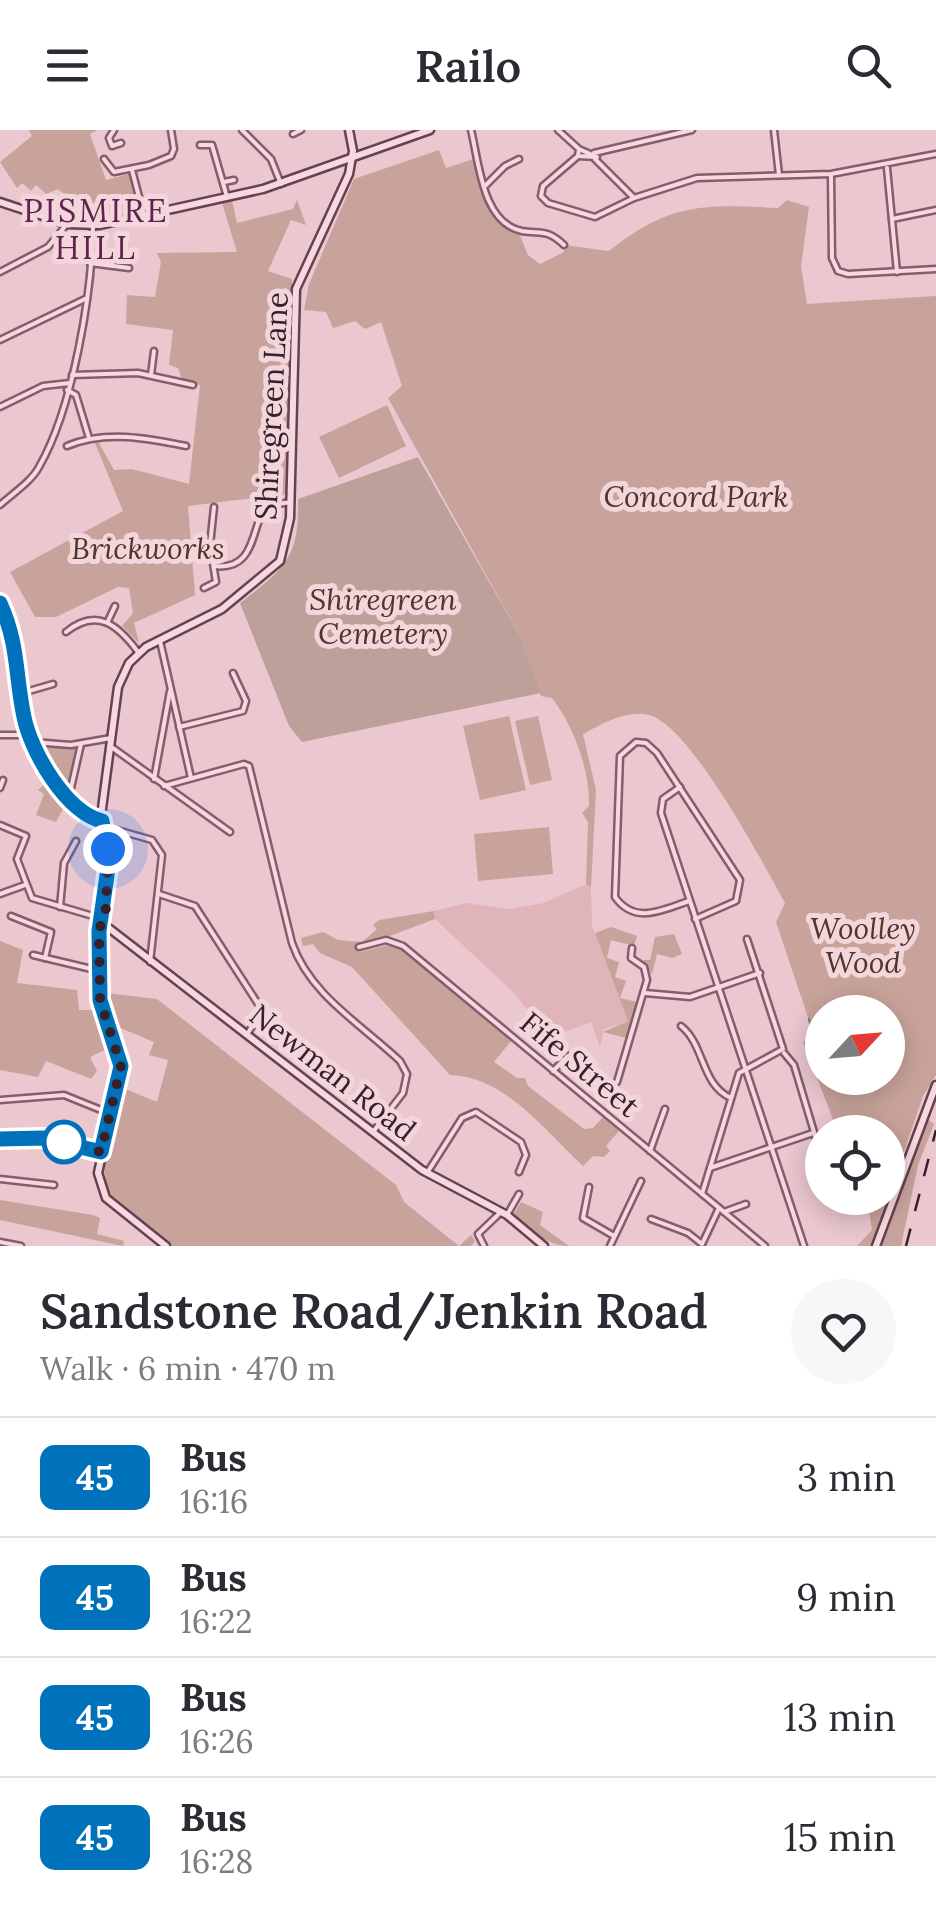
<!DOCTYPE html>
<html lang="en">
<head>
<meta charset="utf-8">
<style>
	body { margin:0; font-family:Lora,serif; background:#f7f7f7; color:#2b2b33; height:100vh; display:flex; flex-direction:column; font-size:38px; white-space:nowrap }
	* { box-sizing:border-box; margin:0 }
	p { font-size:32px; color:#7c7c81 }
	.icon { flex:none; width:55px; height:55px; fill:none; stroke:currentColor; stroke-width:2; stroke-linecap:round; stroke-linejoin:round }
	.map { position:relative; height:1116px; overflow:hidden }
	.panel { display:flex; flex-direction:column; background:#fff; flex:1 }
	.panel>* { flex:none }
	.badge { padding:0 20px; border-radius:15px; font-size:35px; line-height:65px }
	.needle { width:65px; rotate:64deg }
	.buttons { position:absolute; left:805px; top:865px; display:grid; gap:20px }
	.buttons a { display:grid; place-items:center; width:100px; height:100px; border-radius:50%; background:#fff; box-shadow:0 5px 25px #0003; font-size:50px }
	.you { position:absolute; width:50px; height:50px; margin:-25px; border:8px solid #fff; border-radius:50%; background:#1a73e8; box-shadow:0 0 0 15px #1a73e833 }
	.map>.badge { position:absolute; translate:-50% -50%; box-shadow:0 0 0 5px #fff }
	.round { display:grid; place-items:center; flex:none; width:105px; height:105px; border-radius:52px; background:#f7f7f7 }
	.overview { display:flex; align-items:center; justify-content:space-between; height:170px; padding:0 40px }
	h1 { font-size:48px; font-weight:600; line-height:75px }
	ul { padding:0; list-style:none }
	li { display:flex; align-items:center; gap:30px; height:120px; padding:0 40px; border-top:2px solid #e1e1e2 }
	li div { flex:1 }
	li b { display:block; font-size:38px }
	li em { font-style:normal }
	li .badge { min-width:110px; font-weight:700; text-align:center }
	header { display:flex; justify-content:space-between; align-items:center; height:130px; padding:0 40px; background:#fff; font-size:45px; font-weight:600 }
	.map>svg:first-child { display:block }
	.farmland { fill:#e0b5b9 }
	.green { fill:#c8a39b; fill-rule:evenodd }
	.cemetery { fill:#bea09a }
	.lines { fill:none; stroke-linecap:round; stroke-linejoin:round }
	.stream { stroke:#748d6f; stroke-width:2.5 }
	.street-casing { stroke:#855d6d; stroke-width:9 }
	.secondary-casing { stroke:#674151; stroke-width:11 }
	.street { stroke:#f6d9e0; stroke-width:4 }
	.secondary { stroke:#f6d9e0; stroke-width:6 }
	.rail { stroke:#36202a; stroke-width:2.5; stroke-dasharray:18 18; stroke-linecap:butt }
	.line-casing { stroke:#fff; stroke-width:22 }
	.line { stroke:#0072bc; stroke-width:15 }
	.walk { stroke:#36202a; stroke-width:10; stroke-dasharray:0 18 }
	.stop-dot { fill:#fff; stroke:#0072bc; stroke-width:5 }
	.labels { text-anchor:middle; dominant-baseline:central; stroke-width:10; stroke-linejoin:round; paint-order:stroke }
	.street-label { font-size:30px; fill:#36202a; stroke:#f3d6dc }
	.park-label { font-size:30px; font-style:italic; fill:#513528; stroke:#f3d6dc }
	.neighbourhood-label { font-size:32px; letter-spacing:2.5px; fill:#60234f; stroke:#f3d6dc }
</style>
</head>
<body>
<header><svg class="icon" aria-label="menu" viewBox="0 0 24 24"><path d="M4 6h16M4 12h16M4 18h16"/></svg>Railo<svg class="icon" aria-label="search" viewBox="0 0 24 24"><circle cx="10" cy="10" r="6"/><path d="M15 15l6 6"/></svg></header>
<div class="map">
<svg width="936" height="1116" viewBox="0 0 936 1116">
	<rect width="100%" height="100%" fill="#ebc7cf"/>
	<path class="farmland" d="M 586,754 L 591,757 L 592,796 L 629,891 L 604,899 L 600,917 L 591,892 L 549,908 L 515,864 L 435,789 L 434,781 L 466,773 L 509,779 L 544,773 Z"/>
	<g class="green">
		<path d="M 29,0 L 97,0 L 90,4 L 106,50 L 129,44 L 138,80 L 96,89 L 58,59 L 46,64 L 36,55 L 31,61 L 22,53 L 17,58 L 0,32 L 32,6 Z"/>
		<path d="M 439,20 L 446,38 L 474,29 C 484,61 488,86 519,103 L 528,125 L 540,134 L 564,122 L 564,115 L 609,121 C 669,73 704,74 778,78 L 787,70 L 809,77 L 801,137 L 807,174 L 936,166 L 936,945 L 923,966 L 872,1116 L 857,1116 L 872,1100 L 867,1068 L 888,1068 L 888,1002 L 838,1002 L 803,912 L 810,907 L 811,896 L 776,792 L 785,773 C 763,733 690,595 649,585 C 628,579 601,594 583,604 L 596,660 L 591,757 L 586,754 L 588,692 L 582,683 L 589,676 C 590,640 574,597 552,568 L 541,566 L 520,506 L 388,268 L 402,256 L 381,192 L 365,199 L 355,191 L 333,198 L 326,182 L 304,180 L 309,154 L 354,49 ZM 822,882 L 888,882 L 888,948 L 822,948 Z"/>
		<path d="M 54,66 L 86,91 L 44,82 Z"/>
		<path d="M 297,70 L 306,95 L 291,90 L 268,141 L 292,149 L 287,364 L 188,376 L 195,465 L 134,493 L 139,513 L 122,496 L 133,483 L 129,458 L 118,457 L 56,487 L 35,487 L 10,442 L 123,381 L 95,313 L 99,313 L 114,340 L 132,339 L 189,354 L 200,255 L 182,250 L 178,238 L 169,235 L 173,200 L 126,194 L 127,165 L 155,167 L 161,132 L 157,123 L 237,122 L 222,73 L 232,71 L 237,93 L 293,79 Z"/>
		<path d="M 387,275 L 406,316 L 339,348 L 319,307 Z"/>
		<path d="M 509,586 L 526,660 L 480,670 L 463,596 Z"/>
		<path d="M 538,586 L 552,650 L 530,655 L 515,591 Z"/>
		<path d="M 47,617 L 77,619 L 68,658 L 44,622 Z"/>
		<path d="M 48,651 L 66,673 L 56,692 L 36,685 L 44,664 L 38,660 Z"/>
		<path d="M 549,697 L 553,744 L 478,751 L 474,704 Z"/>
		<path d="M 434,781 L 435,789 L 355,819 L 359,822 L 397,813 L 511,911 L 494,932 L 517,948 L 525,948 L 528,956 L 584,999 L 593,998 L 603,987 L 619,1001 L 606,1016 L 610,1021 L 604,1027 L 593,1026 L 583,1036 C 546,1002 505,946 450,945 L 352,837 L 320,823 L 313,814 L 303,816 L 301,808 L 323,802 L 338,810 L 362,812 L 377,799 L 373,795 L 379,790 Z"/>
		<path d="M 611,797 L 637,806 L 634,816 L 611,810 L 607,828 L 619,832 L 615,847 L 626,851 L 620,868 L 637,872 L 626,908 L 603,902 L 628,891 L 595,803 Z"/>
		<path d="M 674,804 L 682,824 L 673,828 L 657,824 L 652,844 L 643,830 L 650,830 L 655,807 Z"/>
		<path d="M 0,811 L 23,820 L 17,853 L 77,860 L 79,880 L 99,880 L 113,916 L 90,927 L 97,941 L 91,949 L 46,931 L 38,947 L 0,940 Z"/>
		<path d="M 106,863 L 157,869 L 396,1055 L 404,1072 L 459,1116 L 471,1105 L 475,1111 L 471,1116 L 169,1116 L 110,1065 C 94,1032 114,991 123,958 L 157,972 L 168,930 L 149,925 L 154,912 L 113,895 Z"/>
		<path d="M 926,988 L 934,994 L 918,1035 L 901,1116 L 879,1116 Z"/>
		<path d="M 0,1070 L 93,1085 L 100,1088 L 97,1104 L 124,1111 L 123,1116 L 0,1090 Z"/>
		<path d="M 521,1072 L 543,1082 L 540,1095 L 569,1116 C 545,1116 531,1099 514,1084 Z"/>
	</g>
	<path class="cemetery" d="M 418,327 L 520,506 L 541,563 L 302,612 L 289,596 L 240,473 C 284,439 300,428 298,369 Z"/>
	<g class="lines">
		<path class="stream" d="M 809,889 L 816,915"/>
		<g class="street-casing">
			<g id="street">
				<path d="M 114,0 L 109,8 L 112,16 L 121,13"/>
				<path d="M 242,0 L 271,29 L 281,54"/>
				<path d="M 471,0 C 479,32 482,93 522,101 C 542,104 547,99 564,115"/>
				<path d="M 558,0 L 579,19 L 578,26 L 597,27 L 579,19"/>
				<path d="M 774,0 L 779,45"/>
				<path d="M 293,4 L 301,0"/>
				<path d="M 200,15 L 212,15 L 227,67"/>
				<path d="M 594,23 L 692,0"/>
				<path d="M 578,26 L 543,56 L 541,66 L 548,73 L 595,87 L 634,68 L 697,48 L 831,44 L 936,24"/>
				<path d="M 104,29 L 114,42 L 149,35 L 171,26 L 174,19 L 171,0"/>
				<path d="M 595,29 L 634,68"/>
				<path d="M 887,38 L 897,142"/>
				<path d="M 132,40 L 144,86"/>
				<path d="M 831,46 L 832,128 L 838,141 L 848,144 L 936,139"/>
				<path d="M 224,52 L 234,50"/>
				<path d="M 485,56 L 505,36 L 519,29"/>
				<path d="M 892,89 L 936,80"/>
				<path d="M 90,133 L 129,138"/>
				<path d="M 0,142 L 48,117 L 67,94"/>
				<path d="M 0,210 L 85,169"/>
				<path d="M 72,245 L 138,243 L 193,255"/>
				<path d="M 151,245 L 154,221"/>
				<path d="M 67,260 L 76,265 L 89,308"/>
				<path d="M 0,277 L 43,256 L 70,253"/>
				<path d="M 67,316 C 105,300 147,308 186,316"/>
				<path d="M 0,375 C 12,364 31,352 39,337 C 73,278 92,164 93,96"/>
				<path d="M 214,436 C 255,441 251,401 265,376 L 291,372"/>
				<path d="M 204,458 L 216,452 L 210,415 L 214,377"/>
				<path d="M 0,473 L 16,512 L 29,605 L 61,657 L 100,691"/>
				<path d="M 108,491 L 115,476"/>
				<path d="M 66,502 C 97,477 118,495 138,522"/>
				<path d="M 160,511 L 191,648"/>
				<path d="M 22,563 L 53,554"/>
				<path d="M 179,597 L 243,581 L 246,571 L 233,543"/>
				<path d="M 0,605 L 29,605"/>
				<path d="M 33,612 L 71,615 L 111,608"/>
				<path d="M 110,616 L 230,702"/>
				<path d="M 154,649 L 170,561"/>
				<path d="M 164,656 L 244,634 L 249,636 L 292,813 C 310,865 361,894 400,931 L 407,944 L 403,963 L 373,1002"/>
				<path d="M 680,657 L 663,669 L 661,683 L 804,1116"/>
				<path d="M 0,658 L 3,650"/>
				<path d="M 69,667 L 81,614"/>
				<path d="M 0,695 L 26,706 L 17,729 L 32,768 L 103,789"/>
				<path d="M 117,700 L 152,710 L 162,725 L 150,832"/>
				<path d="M 0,764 L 25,755"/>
				<path d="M 159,764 L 195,776 L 262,880 L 248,903"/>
				<path d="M 689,771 C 662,780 635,795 615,767 L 620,626 L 636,612 L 646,613 L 657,623 L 740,750 L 736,771 L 695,789"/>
				<path d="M 60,777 L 64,733 L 76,711"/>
				<path d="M 11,786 L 51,802 L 45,828"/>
				<path d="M 359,817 L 386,810 L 403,816 L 765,1116"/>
				<path d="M 33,825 L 100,841"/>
				<path d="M 645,863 L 690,867 L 760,843"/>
				<path d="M 681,896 C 705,915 701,955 731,968"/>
				<path d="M 784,923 L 794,935 L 822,1029"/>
				<path d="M 553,941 L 568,926 L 581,925"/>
				<path d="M 617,952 L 647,850 L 644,837 L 631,828 L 632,818"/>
				<path d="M 0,970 L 64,965 L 111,984"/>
				<path d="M 0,1009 L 43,1008 L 101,1022"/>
				<path d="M 650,1021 L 665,979"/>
				<path d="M 710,1038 L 813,1003"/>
				<path d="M 427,1043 L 462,988 L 476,982 L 521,1012 L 526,1025 L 519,1042"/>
				<path d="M 0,1049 L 54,1055"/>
				<path d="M 589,1057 L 583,1088 L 614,1106"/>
				<path d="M 702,1064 L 739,943 L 783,919 L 747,809"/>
				<path d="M 724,1082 L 746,1074"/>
				<path d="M 507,1085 L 519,1064"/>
				<path d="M 651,1089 L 688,1103 L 702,1114"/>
				<path d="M 0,1112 L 21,1116"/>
				<path d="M 703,1112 L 719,1078"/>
				<path d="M 484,1116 L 478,1104 L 501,1082"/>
				<path d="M 610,1116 L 641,1051"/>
			</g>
		</g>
		<g class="secondary-casing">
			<g id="secondary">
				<path d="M 0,72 L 67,94 L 100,95 L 263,59 L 430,0"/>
				<path d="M 101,792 L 422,1040 L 507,1085 L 544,1116"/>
				<path d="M 166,1116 L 106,1068 L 98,1043 L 121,936 L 101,870 L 99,811 L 109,731 L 101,686 L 118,557 L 129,533 L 146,517 L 222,479 L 280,431 L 290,388 L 296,159 L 349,44 L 353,21 L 349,0"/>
				<path d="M 876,1116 L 936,955"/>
			</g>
		</g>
		<use href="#street" class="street"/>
		<use href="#secondary" class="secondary"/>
		<path class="rail" d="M 906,1116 L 936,1000"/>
	</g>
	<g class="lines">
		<g class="line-casing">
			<path id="line" d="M 0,473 C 19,515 15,545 24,587 C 31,622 66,682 102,691 L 109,731 L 99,801 L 100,870 L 121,936 L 101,1022 L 43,1008 L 0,1009"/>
		</g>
		<use href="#line" class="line"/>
		<path class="walk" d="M 64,1012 L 101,1022 L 121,936 L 100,870 L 99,801 L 106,778 L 108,719"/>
	</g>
	<circle class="stop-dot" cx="64" cy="1012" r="20"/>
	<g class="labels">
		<g class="street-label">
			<text transform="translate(271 276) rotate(-87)">Shiregreen Lane</text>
			<text transform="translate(580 934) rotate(40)">Fife Street</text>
			<text transform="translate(333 942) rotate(38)">Newman Road</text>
		</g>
		<g class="park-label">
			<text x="696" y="366">Concord Park</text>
			<text x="148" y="418">Brickworks</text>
			<text x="383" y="469">Shiregreen<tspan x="383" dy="34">Cemetery</tspan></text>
			<text x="863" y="798">Woolley<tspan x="863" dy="34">Wood</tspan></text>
		</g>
		<g class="neighbourhood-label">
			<text x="96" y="80">PISMIRE<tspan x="96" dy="37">HILL</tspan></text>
		</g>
	</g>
</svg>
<div class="buttons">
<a><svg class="needle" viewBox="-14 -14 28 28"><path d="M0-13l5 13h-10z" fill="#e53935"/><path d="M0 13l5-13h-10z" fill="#7c7c81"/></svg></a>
<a><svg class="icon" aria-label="locate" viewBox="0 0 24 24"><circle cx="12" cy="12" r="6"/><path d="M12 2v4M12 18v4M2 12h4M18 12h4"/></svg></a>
</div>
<div class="you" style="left:108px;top:719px"></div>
</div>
<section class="panel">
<div class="overview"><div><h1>Sandstone Road/Jenkin Road</h1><p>Walk · 6 min · 470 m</p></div><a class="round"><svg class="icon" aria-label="heart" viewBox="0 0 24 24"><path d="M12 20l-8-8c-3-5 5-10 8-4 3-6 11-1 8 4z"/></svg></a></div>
<ul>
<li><span class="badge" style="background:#0072bc;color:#fff">45</span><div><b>Bus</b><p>16:16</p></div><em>3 min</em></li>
<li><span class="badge" style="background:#0072bc;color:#fff">45</span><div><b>Bus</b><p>16:22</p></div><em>9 min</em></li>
<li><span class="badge" style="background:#0072bc;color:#fff">45</span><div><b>Bus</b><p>16:26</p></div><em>13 min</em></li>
<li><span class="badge" style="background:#0072bc;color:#fff">45</span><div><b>Bus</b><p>16:28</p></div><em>15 min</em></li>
</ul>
</section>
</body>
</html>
